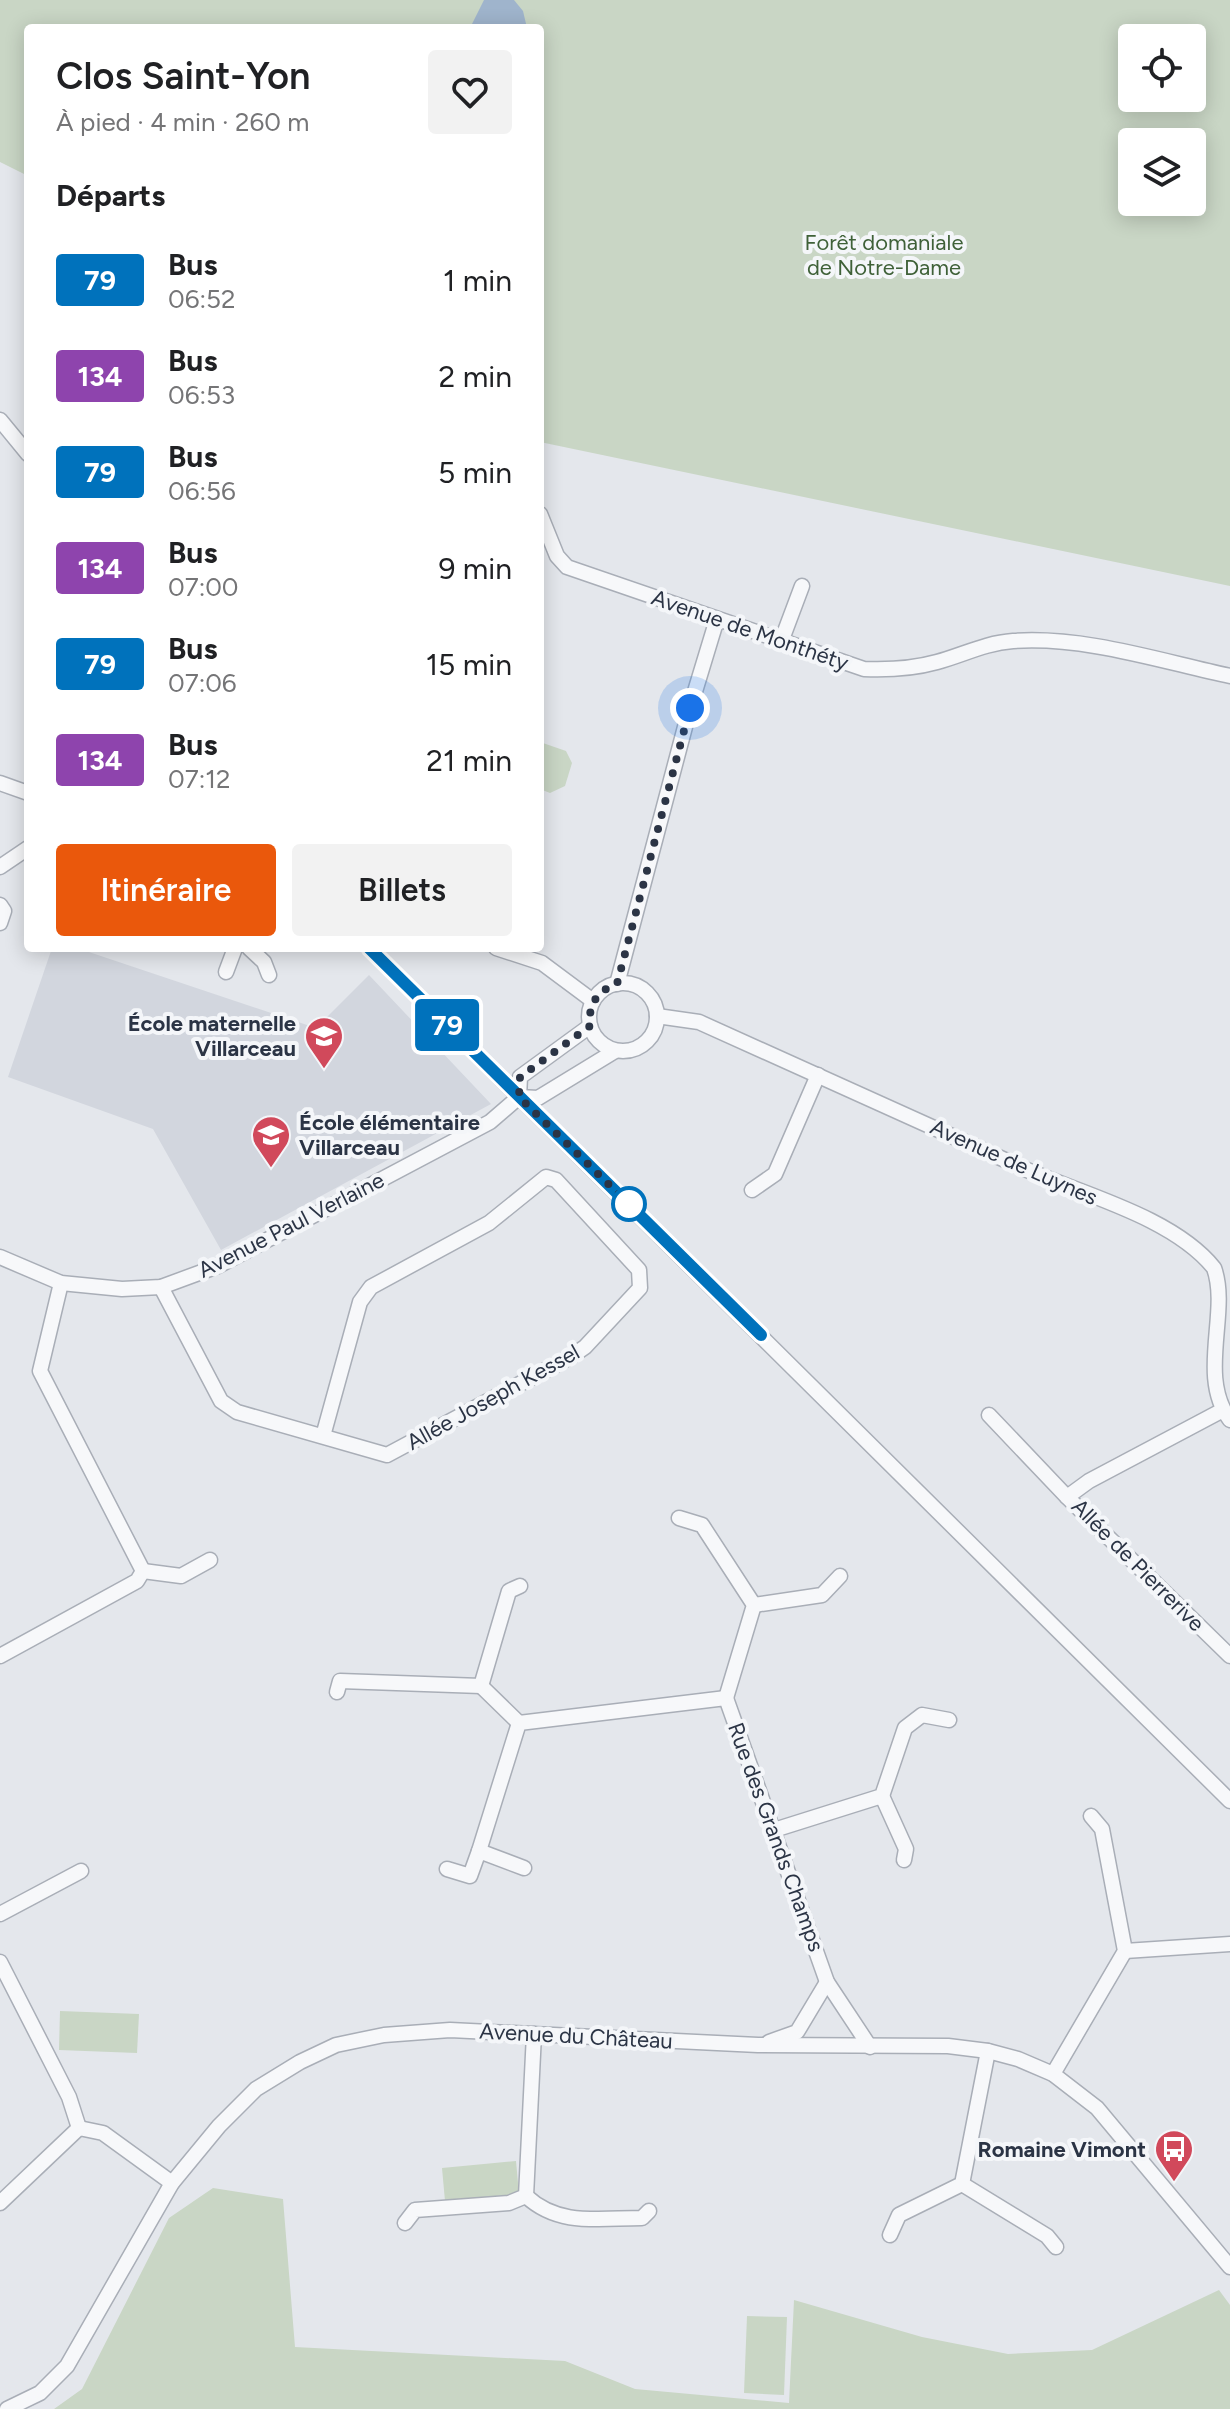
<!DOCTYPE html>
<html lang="fr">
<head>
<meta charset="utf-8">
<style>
	body { margin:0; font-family:Figtree,sans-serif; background:#f2f2f2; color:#202124; height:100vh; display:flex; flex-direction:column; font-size:30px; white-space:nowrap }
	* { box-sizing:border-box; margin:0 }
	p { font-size:26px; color:#757577 }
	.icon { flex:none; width:44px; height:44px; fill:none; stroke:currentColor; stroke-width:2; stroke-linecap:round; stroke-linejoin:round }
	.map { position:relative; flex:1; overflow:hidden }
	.side { position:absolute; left:24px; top:24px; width:520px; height:928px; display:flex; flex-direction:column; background:#fff; border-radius:8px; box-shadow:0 4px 20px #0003 }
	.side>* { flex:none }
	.badge { padding:0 16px; border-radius:6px; font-size:28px; line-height:52px }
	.buttons { position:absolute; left:1118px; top:24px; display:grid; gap:16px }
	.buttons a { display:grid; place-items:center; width:88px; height:88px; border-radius:8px; background:#fff; box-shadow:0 4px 20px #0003; font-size:40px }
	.you { position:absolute; width:40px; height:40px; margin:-20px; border:6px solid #fff; border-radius:50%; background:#1a73e8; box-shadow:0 0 0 12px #1a73e833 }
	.map>.badge { position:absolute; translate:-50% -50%; box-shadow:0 0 0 4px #fff }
	h2 { padding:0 32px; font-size:30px; line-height:72px }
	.round { display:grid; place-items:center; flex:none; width:84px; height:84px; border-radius:8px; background:#f2f2f2 }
	.headline { display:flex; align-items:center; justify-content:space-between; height:136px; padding:0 32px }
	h1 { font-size:38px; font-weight:600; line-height:60px }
	.action { display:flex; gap:16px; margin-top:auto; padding:16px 32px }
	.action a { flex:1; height:92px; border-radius:8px; background:#ea580c; color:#fff; font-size:32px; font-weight:600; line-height:92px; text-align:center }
	.action a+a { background:#f2f2f2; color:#202124 }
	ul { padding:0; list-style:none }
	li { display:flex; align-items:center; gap:24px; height:96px; padding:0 32px }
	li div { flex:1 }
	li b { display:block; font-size:30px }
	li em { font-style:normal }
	li .badge { min-width:88px; font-weight:700; text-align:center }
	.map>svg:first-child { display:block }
	.built { fill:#d2d6de }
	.green { fill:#c9d6c5; fill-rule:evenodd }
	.water { fill:#9fb4cc }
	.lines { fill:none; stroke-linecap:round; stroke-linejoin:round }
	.street-casing { stroke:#a9aeb7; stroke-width:17 }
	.street { stroke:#f7f8fa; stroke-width:14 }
	.line-casing { stroke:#fff; stroke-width:18 }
	.line { stroke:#0072bc; stroke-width:12 }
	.walk { stroke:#2b3445; stroke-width:8; stroke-dasharray:0 14.4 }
	.stop-dot { fill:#fff; stroke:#0072bc; stroke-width:4 }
	.labels { text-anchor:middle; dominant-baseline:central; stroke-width:8; stroke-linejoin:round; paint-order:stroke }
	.park-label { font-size:22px; fill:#3f6138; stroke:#f4f6f9 }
	.street-label { font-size:22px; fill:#2b3445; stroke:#f4f6f9 }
	.poi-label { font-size:22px; font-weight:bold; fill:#2b3445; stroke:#f4f6f9; text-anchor:end }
</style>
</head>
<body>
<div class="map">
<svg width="1230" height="2409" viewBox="0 0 1230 2409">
	<rect width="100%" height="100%" fill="#e4e7ec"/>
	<path class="built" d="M 52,948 L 77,948 L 316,1028 L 369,975 L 491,1104 L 221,1250 L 153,1129 L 8,1077 Z"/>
	<g class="green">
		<path d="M 0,0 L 1230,0 L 1230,586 L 540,442 L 540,28 L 28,28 L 28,176 L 0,162 ZM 1132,38 L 1192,38 L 1192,98 L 1132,98 ZM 1132,142 L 1192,142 L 1192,202 L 1132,202 Z"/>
		<path d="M 540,742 L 566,751 L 572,763 L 565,786 L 550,793 L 540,789 Z"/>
		<path d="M 60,2011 L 139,2014 L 137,2053 L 59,2050 Z"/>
		<path d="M 516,2161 L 519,2194 L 445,2201 L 442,2168 Z"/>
		<path d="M 213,2188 L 283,2199 L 295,2347 L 565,2361 L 635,2389 L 789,2403 L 794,2300 L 922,2337 L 1008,2354 L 1092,2350 L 1219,2290 L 1230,2305 L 1230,2409 L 54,2409 L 82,2389 L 169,2218 Z"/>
		<path d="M 747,2316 L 787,2317 L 784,2395 L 744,2393 Z"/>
	</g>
	<path class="water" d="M 484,0 L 514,0 L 523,11 L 527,28 L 470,28 Z"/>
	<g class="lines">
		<g class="street-casing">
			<g id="street">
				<path d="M 0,420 L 28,454"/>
				<path d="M 540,514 L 557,556 L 567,567 L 864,669 C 889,670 912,669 937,662 C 963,655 985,643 1013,641 C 1085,636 1160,661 1230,676"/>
				<path d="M 781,642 L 802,586"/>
				<path d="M 0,783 L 28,793"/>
				<path d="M 0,867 L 28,848"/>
				<path d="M 0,905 L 4,911 L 0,923"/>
				<path d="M 249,948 L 264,962 L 269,975"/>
				<path d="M 369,948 L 1230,1801"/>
				<path d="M 496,948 L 542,963 L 593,1001"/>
				<path d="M 226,972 L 235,948"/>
				<circle cx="623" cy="1017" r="34"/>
				<path d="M 617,984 L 690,708 L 717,619"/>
				<path d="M 657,1016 L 699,1022 C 809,1071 918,1121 1027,1170 C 1085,1195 1174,1218 1214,1268 C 1230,1312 1197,1376 1230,1420"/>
				<path d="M 519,1097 L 538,1098 L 615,1051"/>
				<path d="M 519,1097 L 520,1077 L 590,1026"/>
				<path d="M 752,1190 L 775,1174 L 818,1075"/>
				<path d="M 0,1257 L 61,1283 L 122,1289 L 161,1287 L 218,1266 L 490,1122 L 519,1097"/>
				<path d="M 161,1287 L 221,1401 L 237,1412 L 387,1455 L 572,1356 L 585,1347 L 640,1288 L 639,1270 L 556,1180 L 546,1177 L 489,1223 L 371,1287 L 360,1302 L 323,1436"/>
				<path d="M 1223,1410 L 1089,1481 L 1067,1497 L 1230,1656"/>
				<path d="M 989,1415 L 1067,1497"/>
				<path d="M 679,1518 L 702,1525 L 754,1605 L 726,1698"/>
				<path d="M 143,1571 L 181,1576 L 210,1560"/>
				<path d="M 754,1605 L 822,1595 L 840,1576"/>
				<path d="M 0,1656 L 137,1581 L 143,1571 L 40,1371 L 61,1283"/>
				<path d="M 481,1686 L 509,1591 L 520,1586"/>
				<path d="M 481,1686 L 519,1723"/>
				<path d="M 337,1692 L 340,1681 L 481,1686"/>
				<path d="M 882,1796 L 906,1849 L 904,1860"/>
				<path d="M 774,1830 L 882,1796 L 905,1728 L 922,1715 L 949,1720"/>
				<path d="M 479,1851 L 519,1723 L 726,1698 L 827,1982 L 870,2047"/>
				<path d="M 447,1869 L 470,1876 L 479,1851 L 524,1868"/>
				<path d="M 0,1914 L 81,1871"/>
				<path d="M 1125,1951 L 1230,1944"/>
				<path d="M 0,1962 L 69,2097 L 79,2128"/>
				<path d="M 769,2042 L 797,2032 L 827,1982"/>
				<path d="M 1053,2074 L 1125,1951 L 1102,1829 L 1091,1816"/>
				<path d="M 962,2184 L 1047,2236 L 1056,2247"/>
				<path d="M 526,2196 C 559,2227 600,2218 642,2218 L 649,2211"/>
				<path d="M 0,2203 L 79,2128 L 103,2133 L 172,2183"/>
				<path d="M 405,2223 L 415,2210 L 509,2203 L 526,2196 L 534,2034"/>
				<path d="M 890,2235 L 899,2215 L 962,2184 L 988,2051"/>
				<path d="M 7,2409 L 40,2393 L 67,2366 L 172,2183 L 219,2126 L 256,2089 L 300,2062 L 336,2045 L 384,2035 L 450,2030 L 758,2045 L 948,2046 L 988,2051 L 1018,2059 L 1053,2074 L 1097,2108 L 1230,2267"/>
			</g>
		</g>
		<use href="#street" class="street"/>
	</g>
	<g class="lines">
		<g class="line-casing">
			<path id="line" d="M 369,948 L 761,1335"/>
		</g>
		<use href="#line" class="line"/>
		<path class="walk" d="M 629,1204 L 519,1097 L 520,1077 L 590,1026 C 588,1004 597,991 617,984 L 690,708"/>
	</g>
	<defs>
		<g id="school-pin" transform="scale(2)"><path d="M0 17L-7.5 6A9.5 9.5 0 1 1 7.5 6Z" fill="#d1495b" stroke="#f4f6f9"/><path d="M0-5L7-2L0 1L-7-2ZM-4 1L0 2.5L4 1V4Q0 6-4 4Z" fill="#fff"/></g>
		<g id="bus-pin" transform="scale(2)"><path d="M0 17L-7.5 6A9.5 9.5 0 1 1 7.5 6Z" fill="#d1495b" stroke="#f4f6f9"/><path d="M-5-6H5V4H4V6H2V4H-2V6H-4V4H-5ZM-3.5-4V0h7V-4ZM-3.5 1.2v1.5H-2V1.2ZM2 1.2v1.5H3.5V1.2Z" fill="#fff"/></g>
	</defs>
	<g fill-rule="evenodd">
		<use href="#school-pin" x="324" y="1036"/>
		<use href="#school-pin" x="271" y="1135"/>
		<use href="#bus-pin" x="1174" y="2149"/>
	</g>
	<circle class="stop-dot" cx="629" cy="1204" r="16"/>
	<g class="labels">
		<g class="park-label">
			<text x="884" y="242">Forêt domaniale<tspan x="884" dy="25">de Notre-Dame</tspan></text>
		</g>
		<g class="street-label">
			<text transform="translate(750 630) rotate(19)">Avenue de Monthéty</text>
			<text transform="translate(1014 1162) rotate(24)">Avenue de Luynes</text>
			<text transform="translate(291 1225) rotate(-27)">Avenue Paul Verlaine</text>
			<text transform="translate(493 1397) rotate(-29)">Allée Joseph Kessel</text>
			<text transform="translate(1138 1565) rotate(45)">Allée de Pierrerive</text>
			<text transform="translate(776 1837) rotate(70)">Rue des Grands Champs</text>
			<text transform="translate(576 2036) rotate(3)">Avenue du Château</text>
		</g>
		<g class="poi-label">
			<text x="296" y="1023">École maternelle<tspan x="296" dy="25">Villarceau</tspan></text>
			<text x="299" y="1122" text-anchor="start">École élémentaire<tspan x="299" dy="25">Villarceau</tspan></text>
			<text x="1146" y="2149">Romaine Vimont</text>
		</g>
	</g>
</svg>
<div class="buttons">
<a><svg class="icon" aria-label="locate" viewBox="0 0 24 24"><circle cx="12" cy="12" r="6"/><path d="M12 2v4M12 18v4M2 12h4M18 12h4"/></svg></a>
<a><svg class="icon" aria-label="layers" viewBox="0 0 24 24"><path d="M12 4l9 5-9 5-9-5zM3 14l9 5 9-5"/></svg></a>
</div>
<div class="you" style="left:690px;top:708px"></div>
<b class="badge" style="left:447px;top:1025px;background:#0072bc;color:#fff">79</b>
<section class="side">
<div class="headline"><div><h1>Clos Saint-Yon</h1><p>À pied · 4 min · 260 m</p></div><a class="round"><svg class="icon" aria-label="heart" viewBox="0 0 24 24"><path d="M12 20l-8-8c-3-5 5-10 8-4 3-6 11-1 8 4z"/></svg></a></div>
<h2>Départs</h2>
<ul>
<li><span class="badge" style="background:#0072bc;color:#fff">79</span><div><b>Bus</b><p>06:52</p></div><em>1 min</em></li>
<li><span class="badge" style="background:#8e44ad;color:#fff">134</span><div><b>Bus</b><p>06:53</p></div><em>2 min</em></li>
<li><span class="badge" style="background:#0072bc;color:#fff">79</span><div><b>Bus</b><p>06:56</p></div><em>5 min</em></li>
<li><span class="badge" style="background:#8e44ad;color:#fff">134</span><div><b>Bus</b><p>07:00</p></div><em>9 min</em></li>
<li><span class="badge" style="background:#0072bc;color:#fff">79</span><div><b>Bus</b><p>07:06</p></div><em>15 min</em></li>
<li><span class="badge" style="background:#8e44ad;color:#fff">134</span><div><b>Bus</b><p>07:12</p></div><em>21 min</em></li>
</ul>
<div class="action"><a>Itinéraire</a><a>Billets</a></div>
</section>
</div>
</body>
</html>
